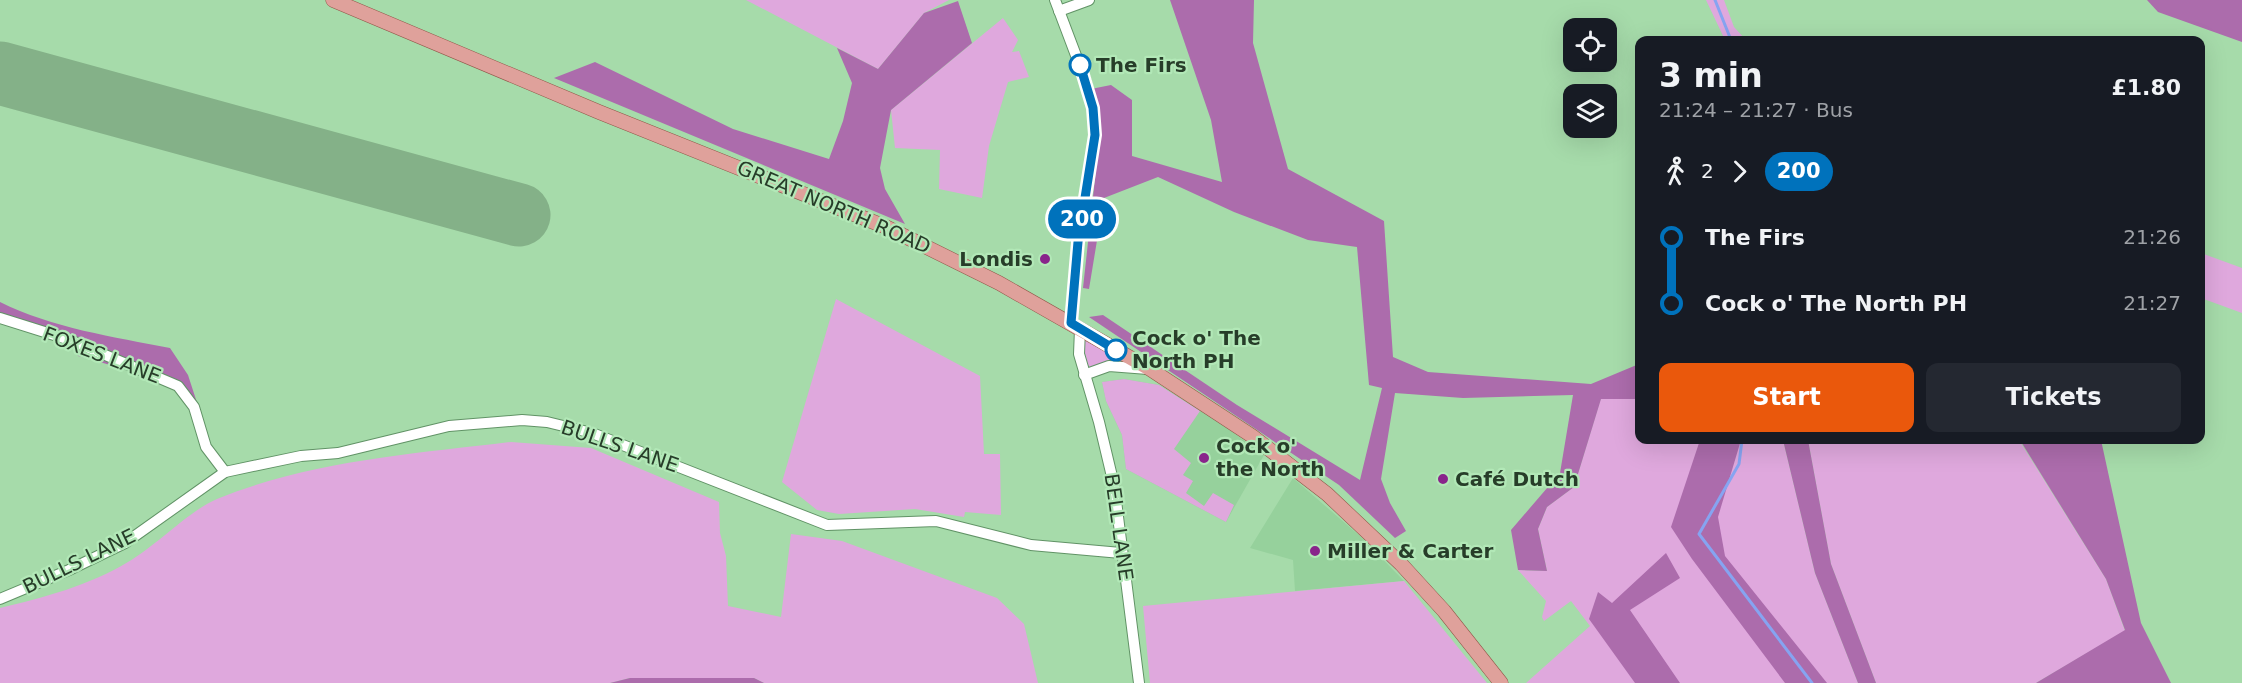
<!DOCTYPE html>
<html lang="en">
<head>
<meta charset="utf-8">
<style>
	body { margin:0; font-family:"DejaVu Sans",sans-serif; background:#242831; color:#f1f3f6; height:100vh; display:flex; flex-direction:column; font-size:22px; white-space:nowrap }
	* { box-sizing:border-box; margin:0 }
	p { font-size:20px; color:#9ea1a6 }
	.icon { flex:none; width:33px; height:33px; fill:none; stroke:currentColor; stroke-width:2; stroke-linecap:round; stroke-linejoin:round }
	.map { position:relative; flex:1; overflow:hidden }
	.side { position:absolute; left:1635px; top:36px; width:570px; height:408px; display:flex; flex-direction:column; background:#171b24; border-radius:12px; box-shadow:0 6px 24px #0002 }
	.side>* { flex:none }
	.badge { padding:0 12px; border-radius:20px; font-size:21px; line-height:39px }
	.controls { position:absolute; left:1563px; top:18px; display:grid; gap:12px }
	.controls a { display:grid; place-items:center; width:54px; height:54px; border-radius:12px; background:#171b24; box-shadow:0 6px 24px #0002; font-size:30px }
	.map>.badge { position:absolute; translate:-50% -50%; box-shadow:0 0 0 3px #fff }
	.legs { display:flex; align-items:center; gap:9px; height:66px; padding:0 24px; font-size:20px }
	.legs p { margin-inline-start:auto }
	.summary { display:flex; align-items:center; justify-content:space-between; height:102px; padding:0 24px }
	h1 { font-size:33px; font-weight:800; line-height:45px }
	.cta { display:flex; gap:12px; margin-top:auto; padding:12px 24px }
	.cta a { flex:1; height:69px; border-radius:12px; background:#ea580c; color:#fff; font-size:24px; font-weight:800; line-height:69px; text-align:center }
	.cta a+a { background:#242831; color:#f1f3f6 }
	ul { padding:0 24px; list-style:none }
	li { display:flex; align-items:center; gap:21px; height:66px; font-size:22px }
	li i { display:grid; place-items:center; width:9px; height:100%; margin:0 8px; background:currentColor }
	li i::after { content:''; width:15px; height:15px; margin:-8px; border:4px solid; border-radius:50%; background:#171b24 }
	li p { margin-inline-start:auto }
	li:first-child i { background:linear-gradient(#0000 50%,currentColor 0) }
	li:last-child i { background:linear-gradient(currentColor 50%,#0000 0) }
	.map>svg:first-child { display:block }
	.built { fill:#96d19c }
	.green { fill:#dfa8dd }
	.forest { fill:#ac6cac }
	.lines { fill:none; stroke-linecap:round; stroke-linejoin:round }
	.stream { stroke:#86a4f1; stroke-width:3 }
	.runway { stroke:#84b188; stroke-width:63 }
	.minor-casing { stroke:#619366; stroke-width:12 }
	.major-casing { stroke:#915648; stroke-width:15 }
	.minor { stroke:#fff; stroke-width:10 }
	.major { stroke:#dfa19b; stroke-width:14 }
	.line-1-casing { stroke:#fff; stroke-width:14 }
	.line-1 { stroke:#0072bc; stroke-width:9 }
	.stop-1-dot { fill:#fff; stroke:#0072bc; stroke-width:3 }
	.poi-dot { fill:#89248b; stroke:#b2e8b7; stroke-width:2 }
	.labels { text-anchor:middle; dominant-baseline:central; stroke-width:4.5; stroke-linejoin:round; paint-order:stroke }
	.stop-label { font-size:20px; font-weight:bold; fill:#273d29; stroke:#b2e8b7; text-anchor:start }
	.street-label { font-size:20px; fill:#273d29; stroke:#b2e8b7 }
	.poi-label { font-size:20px; font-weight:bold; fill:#273d29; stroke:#b2e8b7; text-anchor:start }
</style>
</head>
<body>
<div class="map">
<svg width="2242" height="683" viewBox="0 0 2242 683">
	<rect width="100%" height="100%" fill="#a6dbaa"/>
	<g class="built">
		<path d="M 1124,379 L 1159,385 L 1209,415 L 1264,455 L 1226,522 L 1126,469 L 1122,435 L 1106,401 L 1102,382 Z"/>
		<path d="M 1293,478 L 1361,537 L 1404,581 L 1295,591 L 1293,560 L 1250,548 Z"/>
	</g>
	<g class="green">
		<path d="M 746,0 L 949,0 L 924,13 L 878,69 Z"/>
		<path d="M 1706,0 L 1724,0 L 1734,27 L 1746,40 L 1725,40 Z"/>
		<path d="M 1003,18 L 1018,40 L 1012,52 L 1019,51 L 1029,77 L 1008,82 L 989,146 L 982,198 L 939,189 L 940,150 L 895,148 L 891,110 Z"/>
		<path d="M 2201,253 L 2242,268 L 2242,313 L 2201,298 Z"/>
		<path d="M 836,299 L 980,376 L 984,454 L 1000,454 L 1001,515 L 965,512 L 964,517 L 915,509 L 839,514 L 817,510 L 782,482 Z"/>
		<path d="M 1084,341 L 1086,341 L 1122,361 L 1090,367 L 1086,363 Z"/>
		<path d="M 1124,379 L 1159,385 L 1200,411 L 1174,449 L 1191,463 L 1183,475 L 1193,481 L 1186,493 L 1204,506 L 1213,493 L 1234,505 L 1226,522 L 1126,469 L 1122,435 L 1106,401 L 1102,382 Z"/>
		<path d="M 1601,398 L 1639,399 L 1640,440 L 1783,440 L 1815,573 L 1858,683 L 1526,683 L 1590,626 L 1571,601 L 1544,621 L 1542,617 L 1546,601 L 1518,570 L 1547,571 L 1538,529 L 1547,507 L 1574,487 Z"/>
		<path d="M 1808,440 L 2019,440 L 2106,579 L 2125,631 L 2036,683 L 1876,683 L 1831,564 Z"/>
		<path d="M 511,442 L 591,448 L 719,502 L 720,533 L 726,556 L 728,606 L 781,617 L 791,534 L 842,541 L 997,598 L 1024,624 L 1038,683 L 764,683 L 754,678 L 630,678 L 610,683 L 0,683 L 0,608 C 43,598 90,585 128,562 C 156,546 190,510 217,499 C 310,461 413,454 511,442 Z"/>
		<path d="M 1404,581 L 1487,683 L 1150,683 L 1143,606 Z"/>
	</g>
	<g class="forest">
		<path d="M 1170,0 L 1254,0 L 1253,43 L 1288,169 L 1384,221 L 1393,357 L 1428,372 L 1591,384 L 1639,364 L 1639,399 L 1601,399 L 1574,487 L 1547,507 L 1538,529 L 1547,571 L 1518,570 L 1511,530 L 1560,473 L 1573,395 L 1463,398 L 1395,393 L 1381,479 L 1390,503 L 1406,531 L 1395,538 L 1339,485 L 1089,317 L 1103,315 L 1237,405 L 1360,480 L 1382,388 L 1369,385 L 1357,247 L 1308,240 L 1234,212 L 1158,177 L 1104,198 L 1089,289 L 1083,288 L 1101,124 L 1091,89 L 1111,85 L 1132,100 L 1132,156 L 1222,182 L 1211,120 Z"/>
		<path d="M 2147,0 L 2242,0 L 2242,42 L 2158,12 Z"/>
		<path d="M 958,1 L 972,43 L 891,110 L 880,168 L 885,189 L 905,224 L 554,78 L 595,62 L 733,129 L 829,159 L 843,121 L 852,83 L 837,48 L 878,69 L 924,13 Z"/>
		<path d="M 0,302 C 52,328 114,337 170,348 L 188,375 L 202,418 L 180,392 L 157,378 L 78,356 L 70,340 L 0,318 Z"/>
		<path d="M 1700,440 L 1741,440 L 1718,517 L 1725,556 L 1827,683 L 1785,683 L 1692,559 L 1671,527 Z"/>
		<path d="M 1783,440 L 1808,440 L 1831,564 L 1876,683 L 1858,683 L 1815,573 Z"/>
		<path d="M 2020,440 L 2101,440 L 2141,623 L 2171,683 L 2036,683 L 2125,630 L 2106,579 Z"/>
		<path d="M 1666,553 L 1680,578 L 1630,610 L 1680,683 L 1635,683 L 1589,619 L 1598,592 L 1612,603 Z"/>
		<path d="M 630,678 L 754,678 L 764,683 L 610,683 Z"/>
	</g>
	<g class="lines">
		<g class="stream">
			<path d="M 1715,0 L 1731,40"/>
			<path d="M 1742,440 L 1739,464 L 1699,534 L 1812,683"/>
		</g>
		<path class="runway" d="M 0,73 L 519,215"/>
		<g class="minor-casing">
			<g id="minor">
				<path d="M 1055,0 L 1086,82 L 1093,108 L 1095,135 L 1078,242 L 1071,323"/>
				<path d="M 1059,11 L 1089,0"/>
				<path d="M 0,318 L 70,340 L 178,386 L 194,407 L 206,447 L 225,472"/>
				<path d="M 1080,329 L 1079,354 L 1099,422 L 1114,485 L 1139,683"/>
				<path d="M 1084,375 L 1109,366 L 1148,369"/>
				<path d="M 0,599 L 69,570 L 125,543 L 225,472 L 301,456 L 338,453 L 449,426 L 522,420 L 547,422 L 592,433 L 827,525 L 936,521 L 1031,545 L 1121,553"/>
			</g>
		</g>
		<g class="major-casing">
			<path id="major" d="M 333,0 L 599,112 L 886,227 L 999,283 L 1150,369 L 1252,436 L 1327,494 L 1401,564 L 1444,611 L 1501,683"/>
		</g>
		<use href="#minor" class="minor"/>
		<use href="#major" class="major"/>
	</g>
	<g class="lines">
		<g class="line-1-casing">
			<path id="line-1" d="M 1080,65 L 1093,108 L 1095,135 L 1078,242 L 1071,323 L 1116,350"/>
		</g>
		<use href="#line-1" class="line-1"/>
	</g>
	<g class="stop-1-dot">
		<circle cx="1080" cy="65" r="10"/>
		<circle cx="1116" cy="350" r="10"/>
	</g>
	<g class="poi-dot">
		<circle cx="1045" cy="259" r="6"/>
		<circle cx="1204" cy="458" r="6"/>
		<circle cx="1443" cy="479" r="6"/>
		<circle cx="1315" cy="551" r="6"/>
	</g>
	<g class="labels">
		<g class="stop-label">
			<text x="1096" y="65">The Firs</text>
			<text x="1132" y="338">Cock o' The<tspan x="1132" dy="23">North PH</tspan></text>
		</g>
		<g class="street-label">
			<text transform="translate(834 207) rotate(23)">GREAT NORTH ROAD</text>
			<text transform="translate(102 355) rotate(21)">FOXES LANE</text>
			<text transform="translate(620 446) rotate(19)">BULLS LANE</text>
			<text transform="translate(1119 527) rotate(82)">BELL LANE</text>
			<text transform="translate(79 561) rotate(-26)">BULLS LANE</text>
		</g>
		<g class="poi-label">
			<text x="1033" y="259" text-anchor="end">Londis</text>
			<text x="1216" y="446">Cock o'<tspan x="1216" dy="23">the North</tspan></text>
			<text x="1455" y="479">Café Dutch</text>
			<text x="1327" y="551">Miller &amp; Carter</text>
		</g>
	</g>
</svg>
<div class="controls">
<a><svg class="icon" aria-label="locate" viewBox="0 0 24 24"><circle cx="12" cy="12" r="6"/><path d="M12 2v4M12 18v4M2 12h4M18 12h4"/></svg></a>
<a><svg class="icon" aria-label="layers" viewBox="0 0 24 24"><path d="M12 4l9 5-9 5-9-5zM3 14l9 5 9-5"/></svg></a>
</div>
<b class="badge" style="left:1082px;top:219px;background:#0072bc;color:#fff">200</b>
<section class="side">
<div class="summary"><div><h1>3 min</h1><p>21:24 – 21:27 · Bus</p></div><b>£1.80</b></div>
<div class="legs"><svg class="icon" aria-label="walk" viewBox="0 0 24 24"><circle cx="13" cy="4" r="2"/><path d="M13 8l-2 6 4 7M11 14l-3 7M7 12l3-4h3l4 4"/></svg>2<svg class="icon" aria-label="forward" viewBox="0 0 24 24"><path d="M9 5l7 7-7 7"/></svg><b class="badge" style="background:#0072bc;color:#fff">200</b></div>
<ul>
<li><i style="color:#0072bc"></i><b>The Firs</b><p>21:26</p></li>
<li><i style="color:#0072bc"></i><b>Cock o' The North PH</b><p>21:27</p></li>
</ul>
<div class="cta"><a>Start</a><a>Tickets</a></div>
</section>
</div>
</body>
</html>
